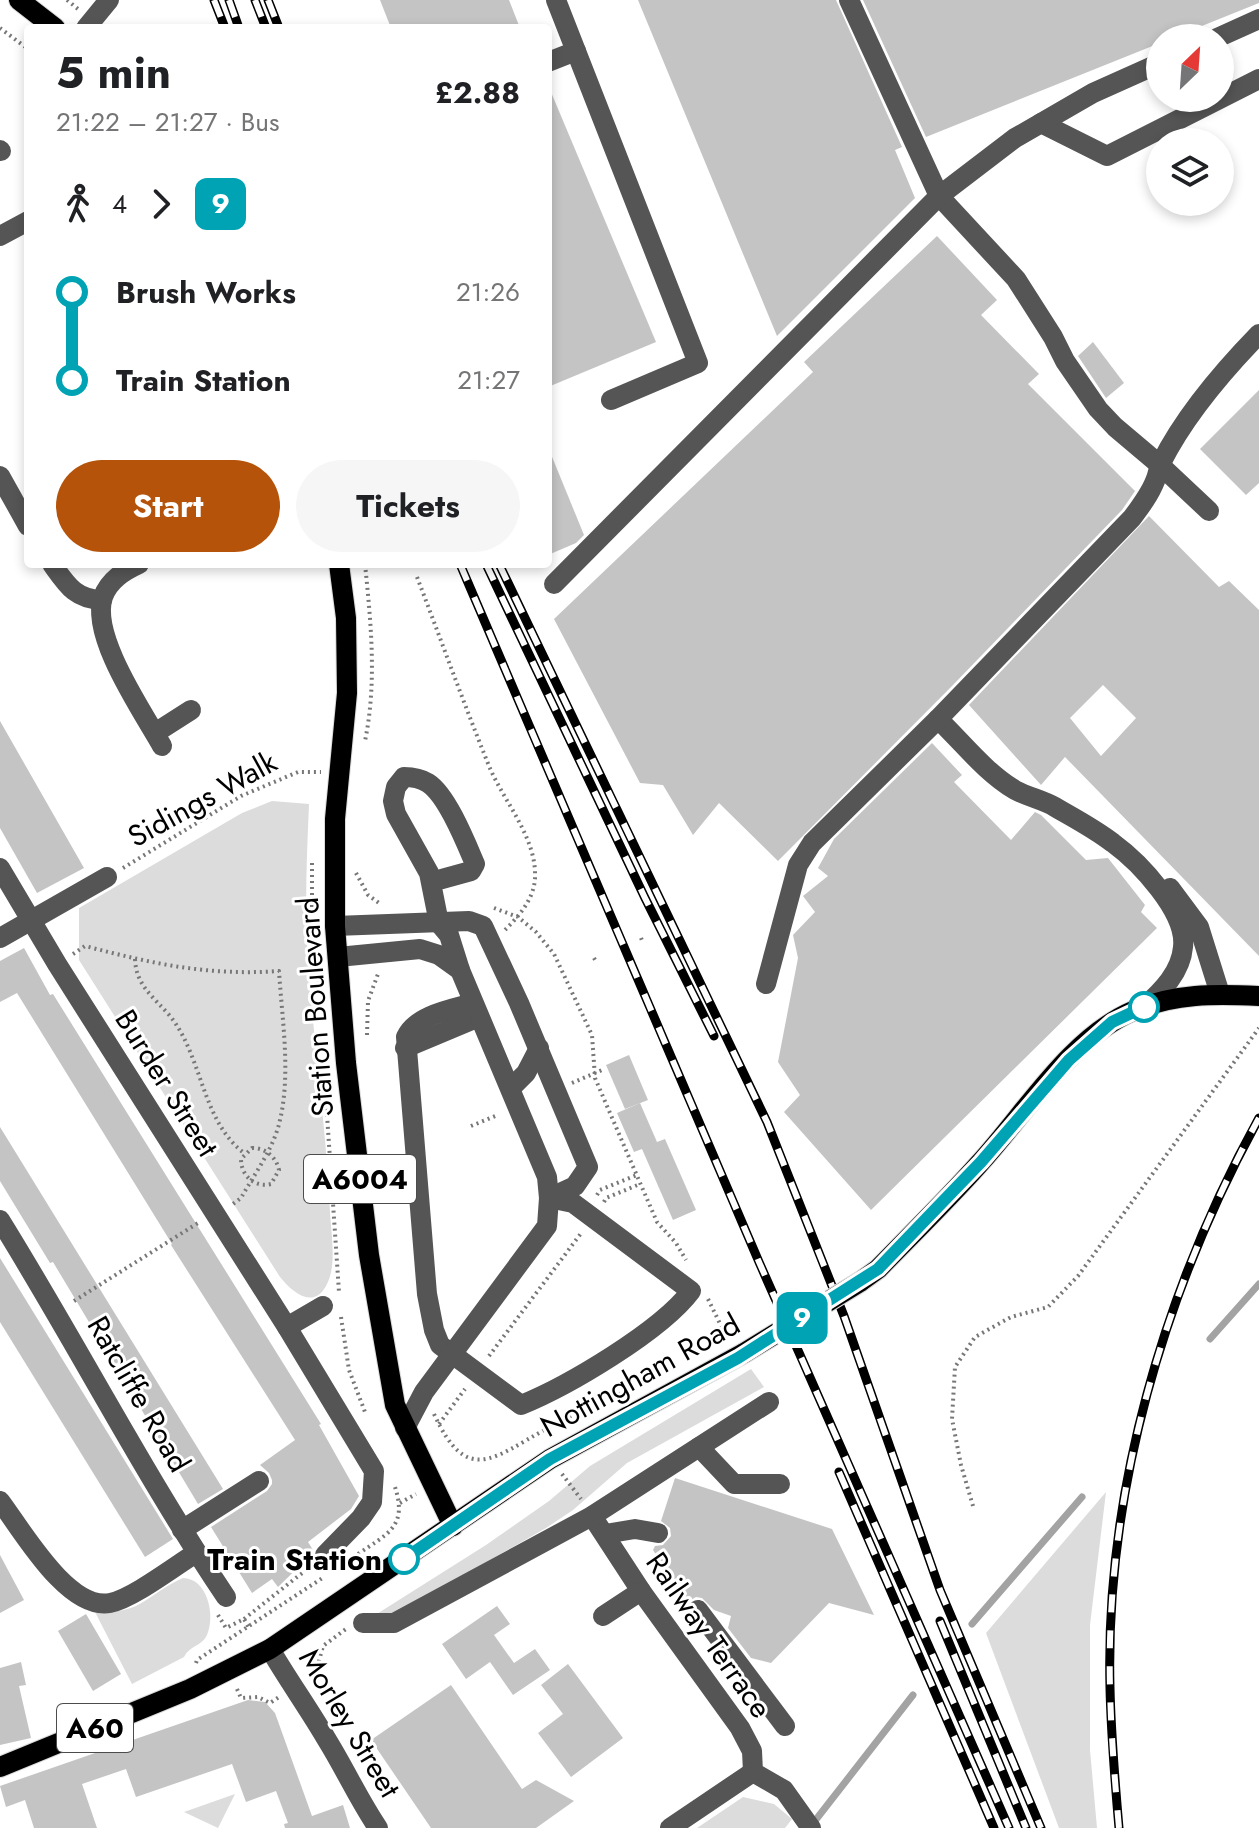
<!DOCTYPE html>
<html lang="en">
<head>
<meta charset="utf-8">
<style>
	body { margin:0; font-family:Jost,sans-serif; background:#f6f6f6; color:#202124; height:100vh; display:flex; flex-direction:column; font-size:30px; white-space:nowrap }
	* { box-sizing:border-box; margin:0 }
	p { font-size:26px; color:#757577 }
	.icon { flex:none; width:44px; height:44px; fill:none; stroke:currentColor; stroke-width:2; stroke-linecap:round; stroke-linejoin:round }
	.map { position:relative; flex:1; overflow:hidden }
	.drawer { position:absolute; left:24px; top:24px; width:528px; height:544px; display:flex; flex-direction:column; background:#fff; border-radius:8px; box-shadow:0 4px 12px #0003 }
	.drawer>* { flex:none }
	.badge { padding:0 16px; border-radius:12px; font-size:28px; line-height:52px }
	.needle { width:52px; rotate:25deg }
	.fabs { position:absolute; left:1146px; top:24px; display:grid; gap:16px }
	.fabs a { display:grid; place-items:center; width:88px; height:88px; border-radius:50%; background:#fff; box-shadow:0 4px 12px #0003; font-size:40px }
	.map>.badge { position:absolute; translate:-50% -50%; box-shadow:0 0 0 4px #fff }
	.legs { display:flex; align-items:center; gap:12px; height:88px; padding:0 32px; font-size:26px }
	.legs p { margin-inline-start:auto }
	.headline { display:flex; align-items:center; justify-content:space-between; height:136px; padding:0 32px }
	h1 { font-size:44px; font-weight:700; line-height:60px }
	.action { display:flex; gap:16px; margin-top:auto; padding:16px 32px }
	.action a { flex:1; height:92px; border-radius:48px; background:#b45309; color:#fff; font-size:32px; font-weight:700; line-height:92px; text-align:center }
	.action a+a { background:#f6f6f6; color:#202124 }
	ul { padding:0 32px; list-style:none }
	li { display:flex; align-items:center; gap:28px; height:88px; font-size:30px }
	li i { display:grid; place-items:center; width:12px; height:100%; margin:0 10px; background:currentColor }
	li i::after { content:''; width:20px; height:20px; margin:-10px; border:6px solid; border-radius:50%; background:#fff }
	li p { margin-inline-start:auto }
	li:first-child i { background:linear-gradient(#0000 50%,currentColor 0) }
	li:last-child i { background:linear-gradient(currentColor 50%,#0000 0) }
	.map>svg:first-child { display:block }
	.green { fill:#dcdcdc }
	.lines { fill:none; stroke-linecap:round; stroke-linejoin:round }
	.stream { stroke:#a3a3a3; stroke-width:7 }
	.building { fill:#c4c4c4; fill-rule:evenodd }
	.major-casing { stroke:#dbdbdb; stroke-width:22 }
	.path { stroke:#777; stroke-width:4; stroke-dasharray:2 4; stroke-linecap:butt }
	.minor { stroke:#555; stroke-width:20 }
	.major { stroke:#000; stroke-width:20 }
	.rail-casing { stroke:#000; stroke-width:9 }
	.rail { stroke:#fff; stroke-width:6; stroke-dasharray:18; stroke-linecap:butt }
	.major-bridge-casing { stroke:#dbdbdb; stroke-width:22; stroke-linecap:butt }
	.major-bridge { stroke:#000; stroke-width:20 }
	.line-1-casing { stroke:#fff; stroke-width:18 }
	.line-1 { stroke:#00a3b4; stroke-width:12 }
	.stop-1-dot { fill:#fff; stroke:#00a3b4; stroke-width:4 }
	.labels { text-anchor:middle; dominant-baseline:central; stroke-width:6; stroke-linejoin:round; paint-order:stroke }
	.shield { fill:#fff; stroke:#4c4c4c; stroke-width:2 }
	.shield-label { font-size:28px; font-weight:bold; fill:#000 }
	.street-label { font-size:30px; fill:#000; stroke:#fff }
	.stop-label { font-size:30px; font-weight:bold; fill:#000; stroke:#fff; text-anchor:end }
</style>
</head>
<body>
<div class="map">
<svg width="1259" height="1828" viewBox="0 0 1259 1828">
	<rect width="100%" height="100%" fill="#fff"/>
	<g class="green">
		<path d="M 272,801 L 309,804 C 307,851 305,898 307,944 C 312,1034 326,1122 330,1212 C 331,1234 337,1264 327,1284 C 314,1311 292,1292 280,1277 L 79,960 L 79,908 L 242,813 Z"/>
		<path d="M 751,1369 L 764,1387 L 627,1463 L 573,1510 L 546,1528 L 383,1621 L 372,1617 L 486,1545 L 549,1501 L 590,1466 Z"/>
		<path d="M 1106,1492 L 1090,1625 L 1090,1750 L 1097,1828 L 1059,1828 L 986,1633 Z"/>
		<path d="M 183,1578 C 207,1578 216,1615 207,1635 C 202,1646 189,1646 184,1657 L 132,1684 L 95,1612 C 146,1613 143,1596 183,1578 Z"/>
		<path d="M 235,1794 L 218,1828 L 184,1812 Z"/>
		<path d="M 743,1797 L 774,1804 L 792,1819 L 785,1828 L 697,1828 Z"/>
	</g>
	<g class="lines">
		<g class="stream">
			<path d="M 1210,1339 L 1259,1284"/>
			<path d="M 972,1624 L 1082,1497"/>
			<path d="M 811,1826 L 913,1695"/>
		</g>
	</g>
	<g class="building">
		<path d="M 380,0 L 509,0 L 520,28 L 391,28 Z"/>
		<path d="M 638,0 L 836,0 L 902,147 L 895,150 L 915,198 L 777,336 Z"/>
		<path d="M 863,0 L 1259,0 L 1259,3 L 1172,38 L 1160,38 L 1160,43 L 926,137 Z"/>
		<path d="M 548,85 L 656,342 L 548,387 Z"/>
		<path d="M 937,236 L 997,300 L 981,315 L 1039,374 L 1028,384 L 1135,491 L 1122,510 L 952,686 L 778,861 L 719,803 L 693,835 L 663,785 L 640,783 L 554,619 L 813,372 L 804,362 Z"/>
		<path d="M 1093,342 L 1124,383 L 1106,398 L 1078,356 Z"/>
		<path d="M 1259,390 L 1259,483 L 1246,495 L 1200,449 Z"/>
		<path d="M 548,447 L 584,535 L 576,543 L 548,555 Z"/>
		<path d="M 1149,516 L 1219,587 L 1229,581 L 1259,610 L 1259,956 L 1065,757 L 1041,785 L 969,705 ZM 1103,685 L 1136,718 L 1101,756 L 1070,718 Z"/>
		<path d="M 0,721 L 84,868 L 37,893 L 0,828 Z"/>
		<path d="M 932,743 L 962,775 L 954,782 L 1011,840 L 1035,812 L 1041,815 L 1086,860 L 1108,858 L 1145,905 L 1141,912 L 1157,928 L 871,1210 L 784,1112 L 800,1095 L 778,1062 L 798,958 L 793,935 L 815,912 L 803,896 L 828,876 L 818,868 L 834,839 Z"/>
		<path d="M 24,948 L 50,995 L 53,994 L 321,1424 L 319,1425 L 359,1496 L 351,1509 L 308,1542 L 313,1550 L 312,1554 L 278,1587 L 272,1579 L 252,1593 L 211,1527 L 267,1491 L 272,1484 L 272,1480 L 269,1473 L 260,1465 L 295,1440 L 171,1245 L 172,1244 L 17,993 L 0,1002 L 0,961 Z"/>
		<path d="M 629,1055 L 648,1100 L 625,1109 L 606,1065 Z"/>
		<path d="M 640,1103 L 657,1142 L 665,1139 L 696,1210 L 673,1220 L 642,1149 L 634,1152 L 617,1113 Z"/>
		<path d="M 0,1127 L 223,1489 L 198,1504 L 53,1262 L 50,1263 L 0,1181 Z"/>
		<path d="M 0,1258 L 173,1539 L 145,1557 L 0,1322 Z"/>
		<path d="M 675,1478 L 832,1529 L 874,1615 L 829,1603 L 771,1663 L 751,1658 L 728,1628 L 731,1616 L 714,1610 L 702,1598 L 696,1597 L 689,1601 L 684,1600 L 653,1550 L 655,1546 L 663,1545 L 671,1536 L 670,1528 L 661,1521 Z"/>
		<path d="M 0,1555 L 24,1600 L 0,1613 Z"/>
		<path d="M 497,1606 L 510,1624 L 494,1635 L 514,1663 L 535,1649 L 550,1670 L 513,1695 L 490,1662 L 466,1679 L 442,1644 Z"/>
		<path d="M 86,1614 L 121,1674 L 93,1691 L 58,1631 Z"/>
		<path d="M 21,1662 L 26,1685 L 19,1686 L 31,1738 L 0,1745 L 0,1668 Z"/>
		<path d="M 568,1664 L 623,1738 L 571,1777 L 538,1733 L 563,1714 L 541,1685 Z"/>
		<path d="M 451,1685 L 522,1789 L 536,1780 L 574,1801 L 536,1828 L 431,1828 L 371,1740 Z"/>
		<path d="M 248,1700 L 265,1702 L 275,1713 L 312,1816 L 343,1805 L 350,1828 L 285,1828 L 284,1824 L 288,1823 L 276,1791 L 246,1802 L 232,1764 L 136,1797 L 126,1769 L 82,1784 L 97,1828 L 34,1828 L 25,1800 L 6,1807 L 0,1786 Z"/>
	</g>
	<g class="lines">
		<g class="major-casing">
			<g id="major">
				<path d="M 19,0 L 55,28"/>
				<path d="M 339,564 L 346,618 L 347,693 L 335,819 L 335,926 L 346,1063 L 369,1255 L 395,1405 L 453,1526"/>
				<path d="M 860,1282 L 878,1269 C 912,1234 947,1200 979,1164 C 1025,1114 1070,1038 1133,1011 C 1174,993 1216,994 1259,996"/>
				<path d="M 0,1767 L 190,1689 L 270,1649 L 550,1459 L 744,1353"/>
			</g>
		</g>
		<g class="path">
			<path d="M 67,0 L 78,9"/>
			<path d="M 0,28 L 28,49"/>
			<path d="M 365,564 C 371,623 377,683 365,741"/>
			<path d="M 417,577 C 441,640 464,704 489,766 C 504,802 537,838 535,878 C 534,899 519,916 505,930"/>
			<path d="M 123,868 L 241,796 L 298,772 L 321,772"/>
			<path d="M 356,873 L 368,895 L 379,903"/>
			<path d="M 494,908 L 518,917 L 536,932 L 554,954 L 592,1035 L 595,1078 L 628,1155 L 657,1222 L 676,1243 L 686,1260"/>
			<path d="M 312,913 L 312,862"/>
			<path d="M 313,934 L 317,985"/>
			<path d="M 641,938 L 643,943"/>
			<path d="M 73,954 L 85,946 C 154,964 208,976 279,971 C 282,1019 291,1073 280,1120 C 274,1148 255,1173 241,1198 L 233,1204"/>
			<path d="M 594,958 L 597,963"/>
			<path d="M 135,959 C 136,986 154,997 170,1016 C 203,1057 201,1120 244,1153"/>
			<path d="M 367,1035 L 368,1001 L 378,974"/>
			<path d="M 572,1083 L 602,1070"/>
			<path d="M 325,1085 L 339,1292"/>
			<path d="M 471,1126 L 498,1115"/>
			<path d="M 252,1148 C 266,1148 276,1157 279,1170 L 271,1184 C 255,1188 241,1176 241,1159 Z"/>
			<path d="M 597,1195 L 600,1190 L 637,1175"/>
			<path d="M 604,1202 L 606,1198 L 640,1184"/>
			<path d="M 708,1299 L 727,1338"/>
			<path d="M 74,1301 L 198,1223"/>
			<path d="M 341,1317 L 349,1370 L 365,1412"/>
			<path d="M 489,1356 L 582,1232"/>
			<path d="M 434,1414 C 467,1486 493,1458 546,1429 C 573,1414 602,1402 630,1389"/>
			<path d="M 439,1424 L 465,1389"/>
			<path d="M 562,1474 L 581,1499"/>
			<path d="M 400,1503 L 416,1494"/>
			<path d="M 973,1506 L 961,1465 L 952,1419 L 955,1367 L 975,1337 L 1011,1317 L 1048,1307 L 1078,1276 L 1259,1028"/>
			<path d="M 358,1554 C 387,1534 408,1527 395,1487"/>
			<path d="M 218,1615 L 226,1628 L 244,1619 L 249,1628"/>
			<path d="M 244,1619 L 311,1566"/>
			<path d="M 196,1663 L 197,1660 L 324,1577"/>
			<path d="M 310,1676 L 316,1672 L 323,1646 L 346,1629"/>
			<path d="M 237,1689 L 241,1698 L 258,1697 L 270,1703 L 279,1697"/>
		</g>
		<g class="minor">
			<path d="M 556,0 L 698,363 L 611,400"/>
			<path d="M 849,0 L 939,196 L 1016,279 L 1053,337 L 1065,361 L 1098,409 L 1115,427 L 1160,465 L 1209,511"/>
			<path d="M 86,28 L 109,0"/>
			<path d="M 1217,38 L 1259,19"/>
			<path d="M 548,62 L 576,51"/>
			<path d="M 1041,123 L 1107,156 L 1259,79"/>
			<path d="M 0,150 L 1,151"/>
			<path d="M 0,236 L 28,221"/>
			<path d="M 0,476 L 28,526"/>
			<path d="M 52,564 C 67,585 75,599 102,600"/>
			<path d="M 139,564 C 124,571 109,580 103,597 C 90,636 143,712 162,746"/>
			<path d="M 554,584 L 939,196 L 1015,138 L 1093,93 L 1160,63"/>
			<path d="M 938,719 C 963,743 985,772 1015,790 C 1028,797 1043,800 1055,807 C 1074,818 1095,829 1113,843 C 1139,862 1187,912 1183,947 C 1181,972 1162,991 1144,1007"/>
			<path d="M 155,733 L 191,710"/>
			<path d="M 0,868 L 57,964 L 287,1327 L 374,1471 L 372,1502 L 361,1518 L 325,1555"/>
			<path d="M 1170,888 L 1199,927 L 1220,994"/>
			<path d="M 335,926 L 469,921 L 483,926 L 519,1003 L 588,1167 L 575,1186 L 549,1198"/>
			<path d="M 0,938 L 107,877"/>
			<path d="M 338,957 L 420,949 L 439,955 L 460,970"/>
			<path d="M 766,984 L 798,865 L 812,843 L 938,719 L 1132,518 C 1141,506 1150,494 1155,481 C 1158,475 1158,469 1161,463 C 1185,415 1222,372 1259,334"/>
			<path d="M 473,1003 C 452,1009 416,1015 406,1037 L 427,1294 L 434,1330 L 440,1345 L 521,1405 C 568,1386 661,1331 691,1291 L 573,1203 L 549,1198"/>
			<path d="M 405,1048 L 479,1017"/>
			<path d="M 511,1088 L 526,1073 L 539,1048"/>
			<path d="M 0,1220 C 77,1344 144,1475 226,1597"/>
			<path d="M 287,1327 L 323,1306"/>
			<path d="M 405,1428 L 424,1392 L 547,1226 L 549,1198 L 547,1177 L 460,970 L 449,935 L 439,923 L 429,873 L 396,814 L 393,801 L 396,787 L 404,777 C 412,777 420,778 428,783 C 447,795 466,843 475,864 L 471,871 L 431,882"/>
			<path d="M 699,1447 L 734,1484 L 780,1484"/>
			<path d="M 0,1501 C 22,1530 68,1611 110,1603 C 132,1599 175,1566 196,1553"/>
			<path d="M 592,1516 L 641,1591 L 740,1728 L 752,1751 L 753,1772 L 784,1790 L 811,1828"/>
			<path d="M 182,1530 L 259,1481"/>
			<path d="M 605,1534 L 635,1529 L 658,1533"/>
			<path d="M 698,1610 L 785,1726"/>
			<path d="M 603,1616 L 641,1591"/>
			<path d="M 363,1623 L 394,1623 L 592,1516 L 769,1402"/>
			<path d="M 270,1649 C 288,1680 309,1709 327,1740 C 345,1769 359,1800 378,1828"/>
			<path d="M 670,1828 L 753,1772"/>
		</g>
		<use href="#major" class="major"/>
		<g class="rail-casing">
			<g id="rail">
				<path d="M 214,0 L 225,28"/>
				<path d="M 229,0 L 239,28"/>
				<path d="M 255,0 L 266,28"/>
				<path d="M 268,0 L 279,28"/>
				<path d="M 460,564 L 759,1262 L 1009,1828"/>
				<path d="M 486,564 L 645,898 L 714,1036"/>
				<path d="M 499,564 L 767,1122 L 844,1316 L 940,1590 L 1041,1828"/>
				<path d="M 839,1472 L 994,1828"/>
				<path d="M 940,1621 L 1026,1828"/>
				<path d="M 1119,1828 C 1115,1782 1111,1735 1110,1688 C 1105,1491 1164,1291 1259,1118"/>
			</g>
		</g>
		<use href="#rail" class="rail"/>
		<g class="major-bridge-casing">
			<path id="major-bridge" d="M 744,1353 L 860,1282"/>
		</g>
		<use href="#major-bridge" class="major-bridge"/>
	</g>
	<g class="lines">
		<g class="line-1-casing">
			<path id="line-1" d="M 404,1559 L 550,1459 L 738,1358 L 878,1269 L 981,1162 L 1069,1060 L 1112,1022 L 1144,1007"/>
		</g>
		<use href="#line-1" class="line-1"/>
	</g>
	<g class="stop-1-dot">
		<circle cx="1144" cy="1007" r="14"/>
		<circle cx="404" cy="1559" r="14"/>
	</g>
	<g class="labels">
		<g class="shield">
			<rect x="304" y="1155" width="112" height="48" rx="6"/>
			<rect x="57" y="1704" width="76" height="48" rx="6"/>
		</g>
		<g class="shield-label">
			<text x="360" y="1179">A6004</text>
			<text x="95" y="1728">A60</text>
		</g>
		<g class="street-label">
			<text transform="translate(202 799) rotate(-29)">Sidings Walk</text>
			<text transform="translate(315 1007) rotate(-94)">Station Boulevard</text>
			<text transform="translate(167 1083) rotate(58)">Burder Street</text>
			<text transform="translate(640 1375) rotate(-29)">Nottingham Road</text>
			<text transform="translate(139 1394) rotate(60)">Ratcliffe Road</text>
			<text transform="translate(709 1635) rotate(55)">Railway Terrace</text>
			<text transform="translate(350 1723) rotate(59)">Morley Street</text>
		</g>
		<g class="stop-label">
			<text x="382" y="1559">Train Station</text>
		</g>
	</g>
</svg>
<div class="fabs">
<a><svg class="needle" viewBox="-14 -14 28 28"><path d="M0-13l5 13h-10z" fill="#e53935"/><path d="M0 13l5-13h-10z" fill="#757577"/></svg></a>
<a><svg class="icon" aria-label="layers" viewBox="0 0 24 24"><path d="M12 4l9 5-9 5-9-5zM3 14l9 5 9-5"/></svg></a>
</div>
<b class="badge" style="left:802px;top:1318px;background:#00a3b4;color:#fff">9</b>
<section class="drawer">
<div class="headline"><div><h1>5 min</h1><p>21:22 – 21:27 · Bus</p></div><b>£2.88</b></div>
<div class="legs"><svg class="icon" aria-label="walk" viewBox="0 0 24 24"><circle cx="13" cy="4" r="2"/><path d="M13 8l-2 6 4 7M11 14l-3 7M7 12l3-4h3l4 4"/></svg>4<svg class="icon" aria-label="forward" viewBox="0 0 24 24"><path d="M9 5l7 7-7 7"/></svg><b class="badge" style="background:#00a3b4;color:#fff">9</b></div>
<ul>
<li><i style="color:#00a3b4"></i><b>Brush Works</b><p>21:26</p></li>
<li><i style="color:#00a3b4"></i><b>Train Station</b><p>21:27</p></li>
</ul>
<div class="action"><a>Start</a><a>Tickets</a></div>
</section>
</div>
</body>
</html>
